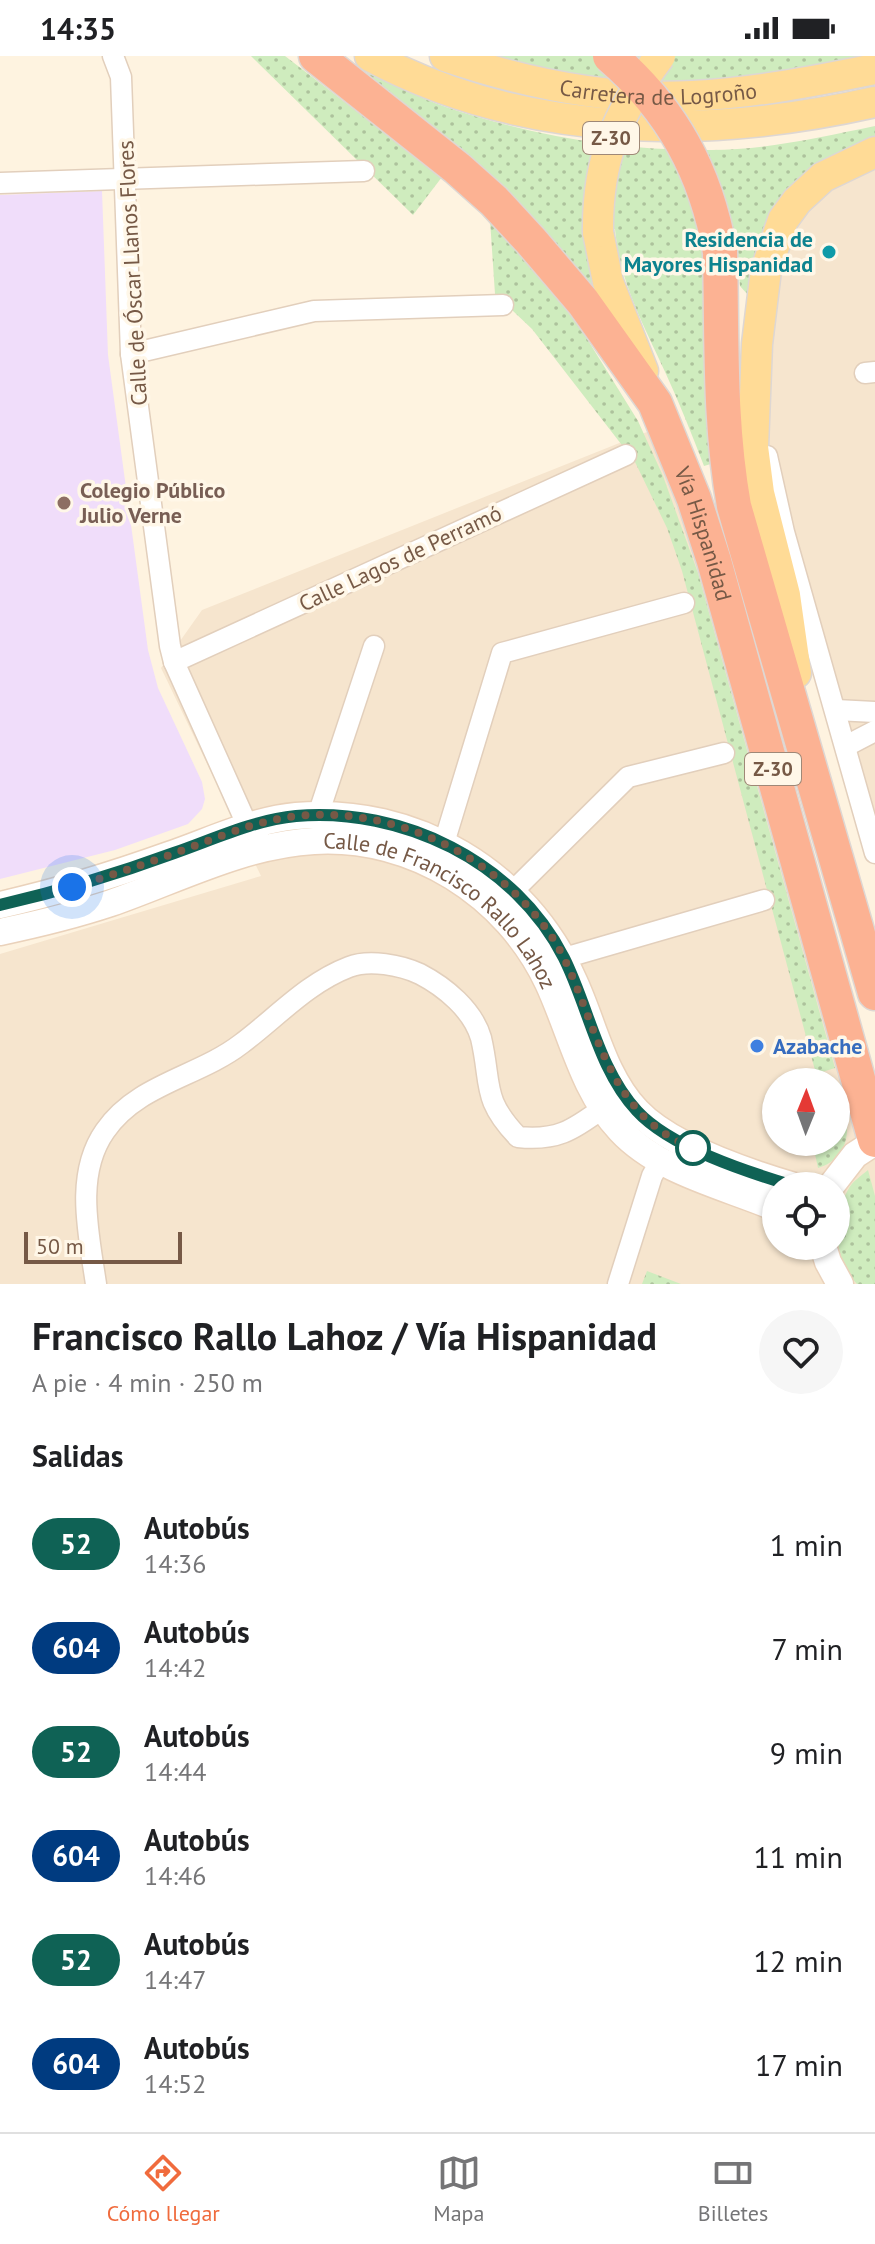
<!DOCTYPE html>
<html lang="es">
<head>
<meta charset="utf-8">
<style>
	body { margin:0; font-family:"PT Sans",sans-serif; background:#f6f6f6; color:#202124; height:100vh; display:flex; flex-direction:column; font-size:30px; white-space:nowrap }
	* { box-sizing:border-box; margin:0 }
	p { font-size:26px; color:#757577 }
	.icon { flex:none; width:44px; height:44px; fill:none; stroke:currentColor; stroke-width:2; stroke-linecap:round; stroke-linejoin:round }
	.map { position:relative; height:1228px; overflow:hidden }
	.panel { display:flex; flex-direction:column; background:#fff; flex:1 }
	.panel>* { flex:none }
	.badge { padding:0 16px; border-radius:26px; font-size:28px; line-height:52px }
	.needle { width:52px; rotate:1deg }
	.tools { position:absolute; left:762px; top:1012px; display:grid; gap:16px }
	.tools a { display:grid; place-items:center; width:88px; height:88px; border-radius:50%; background:#fff; box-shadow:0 2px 6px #0004; font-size:40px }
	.scale { position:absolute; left:24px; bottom:20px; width:158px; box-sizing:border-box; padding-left:8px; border:4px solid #765946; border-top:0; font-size:22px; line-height:28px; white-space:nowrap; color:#765946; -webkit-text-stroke:6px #fff7e8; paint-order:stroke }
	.you { position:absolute; width:40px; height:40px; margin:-20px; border:6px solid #fff; border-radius:50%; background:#1a73e8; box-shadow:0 0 0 12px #1a73e833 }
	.map>.badge { position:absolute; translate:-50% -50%; box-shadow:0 0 0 4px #fff }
	h2 { padding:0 32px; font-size:30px; line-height:72px }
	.round { display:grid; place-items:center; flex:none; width:84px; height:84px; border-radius:42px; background:#f6f6f6 }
	.head { display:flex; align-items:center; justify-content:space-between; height:136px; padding:0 32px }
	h1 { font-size:38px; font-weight:800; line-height:60px }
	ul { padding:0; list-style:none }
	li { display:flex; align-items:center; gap:24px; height:104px; padding:0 32px }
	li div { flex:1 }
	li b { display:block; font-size:30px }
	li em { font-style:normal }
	li .badge { min-width:88px; font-weight:700; text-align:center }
	.status { display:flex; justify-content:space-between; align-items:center; height:56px; padding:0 40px; background:#fff; direction:ltr }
	.status svg { height:22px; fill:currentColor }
	.dock { display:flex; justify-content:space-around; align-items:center; height:112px; border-top:2px solid #e0e0e0; background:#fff; font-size:22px; color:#757577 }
	.dock a { display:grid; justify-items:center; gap:4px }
	.dock .on { color:#f06b3d }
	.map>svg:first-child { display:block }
	.residential { fill:#f6e5ce; fill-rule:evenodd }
	.education { fill:#f0ddfa }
	.grass { fill:url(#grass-dots) }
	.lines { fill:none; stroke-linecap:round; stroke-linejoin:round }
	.street-casing { stroke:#e2cfbc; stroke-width:23 }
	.secondary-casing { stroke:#ead2bb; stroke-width:29 }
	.primary-casing { stroke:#ded7d3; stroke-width:33 }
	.highway-casing { stroke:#ded7d3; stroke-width:37 }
	.street { stroke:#fff; stroke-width:20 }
	.secondary { stroke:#fff; stroke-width:26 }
	.primary { stroke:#ffdb96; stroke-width:30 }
	.highway { stroke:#fcb293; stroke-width:34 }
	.primary-bridge-casing { stroke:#ded7d3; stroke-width:33; stroke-linecap:butt }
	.highway-bridge-casing { stroke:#ded7d3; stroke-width:37; stroke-linecap:butt }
	.primary-bridge { stroke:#ffdb96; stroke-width:30 }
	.highway-bridge { stroke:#fcb293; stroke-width:34 }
	.line-casing { stroke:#fff; stroke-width:18 }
	.line { stroke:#0f6255; stroke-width:12 }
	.walk { stroke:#765946; stroke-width:8; stroke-dasharray:0 14.4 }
	.culture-dot { fill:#0f9aa8; stroke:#fff7e8; stroke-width:3 }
	.education-dot { fill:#8d6e63; stroke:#fff7e8; stroke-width:3 }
	.shop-dot { fill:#3f7fe0; stroke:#fff7e8; stroke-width:3 }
	.stop-dot { fill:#fff; stroke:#0f6255; stroke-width:4 }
	.labels { text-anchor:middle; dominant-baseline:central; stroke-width:7; stroke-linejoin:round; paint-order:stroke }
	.shield { fill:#fff7e8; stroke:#9f8877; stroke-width:2 }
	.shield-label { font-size:20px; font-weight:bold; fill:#765946 }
	.street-label { font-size:22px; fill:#765946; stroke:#fff7e8 }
	.culture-label { font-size:22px; font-weight:bold; fill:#0d838f; stroke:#fff7e8; text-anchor:end }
	.education-label { font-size:22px; font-weight:bold; fill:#785e54; stroke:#fff7e8; text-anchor:start }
	.shop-label { font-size:22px; font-weight:bold; fill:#366cbe; stroke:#fff7e8; text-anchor:start }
</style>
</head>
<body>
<div class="status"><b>14:35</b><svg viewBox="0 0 49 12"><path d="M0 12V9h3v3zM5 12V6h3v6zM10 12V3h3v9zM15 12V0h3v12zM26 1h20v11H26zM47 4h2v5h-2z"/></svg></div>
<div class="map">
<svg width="875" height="1228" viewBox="0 0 875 1228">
	<defs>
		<pattern id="grass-dots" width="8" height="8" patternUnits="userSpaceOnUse" patternTransform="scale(2)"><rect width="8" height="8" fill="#cfecbe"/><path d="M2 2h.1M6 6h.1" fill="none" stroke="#adc29c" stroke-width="1.8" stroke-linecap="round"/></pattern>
	</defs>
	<rect width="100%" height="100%" fill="#fef3e0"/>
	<g class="residential">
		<path d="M 875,97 L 875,797 L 765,396 L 774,189 L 851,107 Z"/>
		<path d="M 667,368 L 875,1078 L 875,1228 L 0,1228 L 0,898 L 261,820 L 161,612 L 202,554 ZM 776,1026 L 836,1026 L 836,1086 L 776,1086 ZM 776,1130 L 836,1130 L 836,1190 L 776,1190 Z"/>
	</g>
	<path class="education" d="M 102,135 L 108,299 L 148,594 L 158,632 L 202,726 L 205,743 L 202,753 L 188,768 L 115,794 L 0,823 L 0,139 Z"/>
	<g class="grass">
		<path d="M 251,0 L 285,0 L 442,121 L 413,159 Z"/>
		<path d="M 460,0 L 875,0 L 797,23 L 636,32 Z"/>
		<path d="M 368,17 C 394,28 420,42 446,51 C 532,80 621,95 711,94 C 766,94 821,81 875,70 L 875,93 L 832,113 L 748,239 L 740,230 L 735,177 L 704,185 L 714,407 L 704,410 C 692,379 680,348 666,318 C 644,269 620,228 615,173 L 589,174 L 608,260 L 364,18 Z"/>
		<path d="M 490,164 L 571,257 L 638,365 L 663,420 L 698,517 L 835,1012 L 816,1018 L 682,515 L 667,472 L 635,406 L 532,273 L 495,238 Z"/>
		<path d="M 841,1032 C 848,1062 857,1100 818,1112 L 813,1089 L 814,1086 L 836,1086 L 836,1033 Z"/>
		<path d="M 868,1114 L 875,1140 L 875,1228 L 857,1228 C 833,1203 832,1161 849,1132 C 853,1125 861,1120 868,1114 Z"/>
		<path d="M 647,1215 L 681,1228 L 642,1228 Z"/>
	</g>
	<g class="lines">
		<g class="street-casing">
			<g id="street">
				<path d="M 113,0 L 121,21 L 131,298 L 170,590 L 174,606 L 244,762 L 248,770 L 258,778"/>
				<path d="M 0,127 L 364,115"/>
				<path d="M 131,298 L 314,255 L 503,249"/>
				<path d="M 865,317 L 875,316"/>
				<path d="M 767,400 L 784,476 L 875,797"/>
				<path d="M 174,606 L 626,399"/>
				<path d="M 836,654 L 875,656"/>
				<path d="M 846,690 L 875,675"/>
				<path d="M 318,759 L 374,590"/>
				<path d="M 444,787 L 502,597 L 684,547"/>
				<path d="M 513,835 L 628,721 L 724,697"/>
				<path d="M 564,902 L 764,844"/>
				<path d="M 96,1228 C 89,1179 74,1119 105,1075 C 137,1028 198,1021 241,988 C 276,962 307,927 349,911 C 369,903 401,909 420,918 C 445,931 473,954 481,982 C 492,1029 481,1042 518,1081 C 556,1085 572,1075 603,1052"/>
				<path d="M 618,1228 L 652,1120 L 661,1104"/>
			</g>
		</g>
		<g class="secondary-casing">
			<g id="secondary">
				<path d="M 0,849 C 58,836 113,819 169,799 C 210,785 252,764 296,760 C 415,750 526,816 574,925 C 594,968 603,1019 637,1055 C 671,1091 747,1116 794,1130"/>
				<path id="s1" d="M 0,876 C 38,868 75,859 111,847 C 177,824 243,789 314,785 C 413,779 507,839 548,927 C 571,976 582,1034 620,1074 C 659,1116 724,1130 776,1152"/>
				<path d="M 831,1130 L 855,1099 L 875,1086"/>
				<path d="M 823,1190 L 828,1206 L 840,1228"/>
			</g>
		</g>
		<g class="primary-casing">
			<g id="primary">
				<path d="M 370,0 C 525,83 707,84 875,46"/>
				<path id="s2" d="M 445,0 C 524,27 609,45 693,40 C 754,37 815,25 875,13"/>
				<path d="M 598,176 L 608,226 L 643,315"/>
				<path d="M 796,617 L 785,539 L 759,437 L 753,391 L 757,288 L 766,214 L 783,164 L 797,145 L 823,121 L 875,96"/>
			</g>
		</g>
		<g class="highway-casing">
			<g id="highway">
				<path id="s3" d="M 316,0 L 457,112 L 494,145 L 531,185 L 583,246 L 655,347 L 694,443 L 714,505 L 875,1084"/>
				<path d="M 720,196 C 722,281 719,366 734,450 L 875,937"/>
			</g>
		</g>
		<use href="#street" class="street"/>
		<use href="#secondary" class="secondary"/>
		<use href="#primary" class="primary"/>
		<use href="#highway" class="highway"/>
		<g class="primary-bridge-casing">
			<path id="primary-bridge" d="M 598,176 C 597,104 617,57 660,0"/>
		</g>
		<g class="highway-bridge-casing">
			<path id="highway-bridge" d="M 610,0 C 672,53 706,116 720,196"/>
		</g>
		<use href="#primary-bridge" class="primary-bridge"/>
		<use href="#highway-bridge" class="highway-bridge"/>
	</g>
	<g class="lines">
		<g class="line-casing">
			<path id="line" d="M 0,849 C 60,835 117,818 174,797 C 214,783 254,764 296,760 C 402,751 515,805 564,902 C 589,952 598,1013 637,1055 C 670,1091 747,1116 794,1130"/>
		</g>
		<use href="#line" class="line"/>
		<path class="walk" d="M 72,831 C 110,820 148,807 186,793 C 216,782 247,769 278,763 C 381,743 494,795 552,881 C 567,904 577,932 587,958 C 610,1019 633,1069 693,1092"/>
	</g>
	<circle class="culture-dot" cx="829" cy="196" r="8"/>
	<circle class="education-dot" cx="64" cy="447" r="8"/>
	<circle class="shop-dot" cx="757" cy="990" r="8"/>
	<circle class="stop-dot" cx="693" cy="1092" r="16"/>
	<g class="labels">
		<g class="shield">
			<rect x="583" y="66" width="56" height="32" rx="6"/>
			<rect x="745" y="697" width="56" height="32" rx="6"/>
		</g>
		<g class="shield-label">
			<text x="611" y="82">Z-30</text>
			<text x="773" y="713">Z-30</text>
		</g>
		<g class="street-label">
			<text stroke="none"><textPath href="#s2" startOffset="218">Carretera de Logroño</textPath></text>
			<text transform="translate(132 217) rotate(-93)">Calle de Óscar Llanos Flores</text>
			<text stroke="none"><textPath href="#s3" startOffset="628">Vía Hispanidad</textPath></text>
			<text transform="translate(400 502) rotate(-25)">Calle Lagos de Perramó</text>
			<text stroke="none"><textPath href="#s1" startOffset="480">Calle de Francisco Rallo Lahoz</textPath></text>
		</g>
		<g class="culture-label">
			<text x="813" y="183">Residencia de<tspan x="813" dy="25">Mayores Hispanidad</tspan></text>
		</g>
		<g class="education-label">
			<text x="80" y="434">Colegio Público<tspan x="80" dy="25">Julio Verne</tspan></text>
		</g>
		<g class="shop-label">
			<text x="773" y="990">Azabache</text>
		</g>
	</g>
</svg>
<div class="tools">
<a><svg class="needle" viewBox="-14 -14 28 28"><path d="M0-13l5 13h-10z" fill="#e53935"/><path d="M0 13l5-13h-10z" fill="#757577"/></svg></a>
<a><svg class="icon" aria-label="locate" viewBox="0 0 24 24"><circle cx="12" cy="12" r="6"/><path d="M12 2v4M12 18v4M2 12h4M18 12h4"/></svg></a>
</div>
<div class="scale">50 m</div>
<div class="you" style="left:72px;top:831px"></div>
</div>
<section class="panel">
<div class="head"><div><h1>Francisco Rallo Lahoz / Vía Hispanidad</h1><p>A pie · 4 min · 250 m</p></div><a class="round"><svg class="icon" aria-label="heart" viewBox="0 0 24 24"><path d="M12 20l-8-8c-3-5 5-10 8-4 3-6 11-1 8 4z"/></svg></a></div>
<h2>Salidas</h2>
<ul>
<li><span class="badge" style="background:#0f6255;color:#fff">52</span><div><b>Autobús</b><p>14:36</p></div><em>1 min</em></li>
<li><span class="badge" style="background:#003b80;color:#fff">604</span><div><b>Autobús</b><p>14:42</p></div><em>7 min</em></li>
<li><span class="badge" style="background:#0f6255;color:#fff">52</span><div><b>Autobús</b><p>14:44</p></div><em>9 min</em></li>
<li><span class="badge" style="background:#003b80;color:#fff">604</span><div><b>Autobús</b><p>14:46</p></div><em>11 min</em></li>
<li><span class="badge" style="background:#0f6255;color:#fff">52</span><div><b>Autobús</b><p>14:47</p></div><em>12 min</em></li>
<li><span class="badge" style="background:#003b80;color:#fff">604</span><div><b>Autobús</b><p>14:52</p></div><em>17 min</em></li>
</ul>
</section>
<nav class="dock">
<a class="on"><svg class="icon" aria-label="directions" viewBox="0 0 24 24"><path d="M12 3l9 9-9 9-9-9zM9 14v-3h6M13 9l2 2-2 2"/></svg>Cómo llegar</a>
<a><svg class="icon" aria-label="map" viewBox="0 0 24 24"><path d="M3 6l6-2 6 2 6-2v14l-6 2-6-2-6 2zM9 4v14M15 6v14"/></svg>Mapa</a>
<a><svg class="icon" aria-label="tickets" viewBox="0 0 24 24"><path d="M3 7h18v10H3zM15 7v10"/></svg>Billetes</a>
</nav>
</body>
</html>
